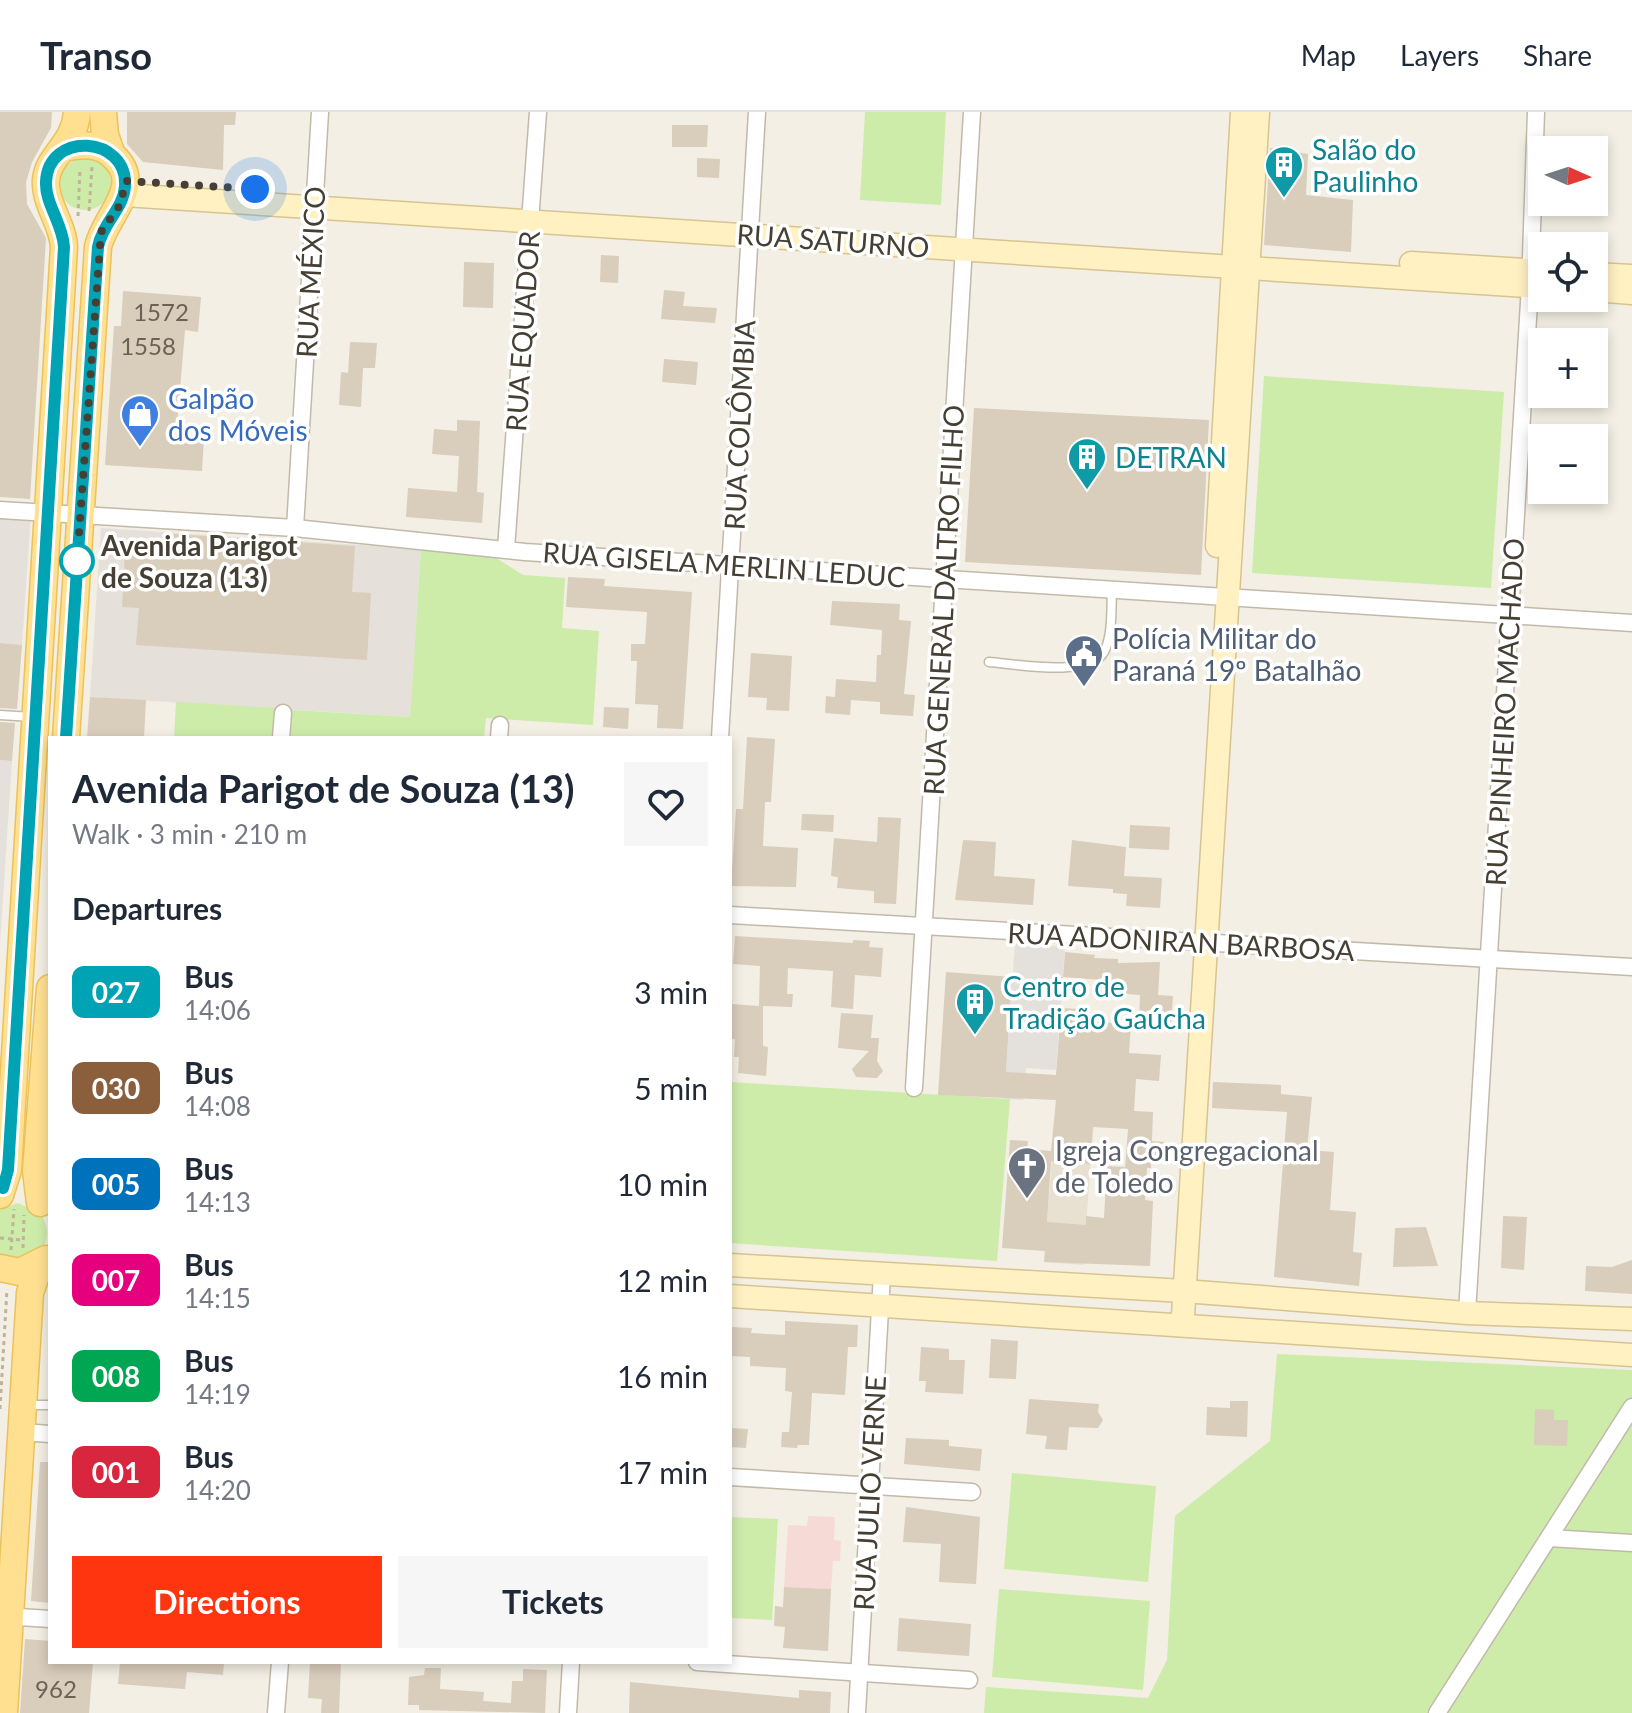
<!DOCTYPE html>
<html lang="en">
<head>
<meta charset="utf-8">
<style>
	body { margin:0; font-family:Lato,sans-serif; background:#f6f6f7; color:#1f2937; height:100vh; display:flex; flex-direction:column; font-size:30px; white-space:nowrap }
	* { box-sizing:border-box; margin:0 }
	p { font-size:26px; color:#747a83 }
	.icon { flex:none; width:44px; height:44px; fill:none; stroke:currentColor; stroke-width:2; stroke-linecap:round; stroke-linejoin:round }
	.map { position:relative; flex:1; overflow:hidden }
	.drawer { position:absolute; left:48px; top:624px; width:684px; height:928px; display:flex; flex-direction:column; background:#fff; border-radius:0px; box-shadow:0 4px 12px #0003 }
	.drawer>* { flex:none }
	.badge { padding:0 16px; border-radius:12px; font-size:28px; line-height:52px }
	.needle { width:52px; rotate:93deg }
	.tools { position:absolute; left:1528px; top:24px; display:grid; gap:16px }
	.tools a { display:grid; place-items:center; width:80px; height:80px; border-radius:0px; background:#fff; box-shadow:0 4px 12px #0003; font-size:40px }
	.you { position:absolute; width:40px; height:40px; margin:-20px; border:6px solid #fff; border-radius:50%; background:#1a73e8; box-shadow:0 0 0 12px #1a73e833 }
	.map>.badge { position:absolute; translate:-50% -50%; box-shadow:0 0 0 4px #fff }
	h2 { padding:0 24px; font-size:30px; line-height:72px }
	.round { display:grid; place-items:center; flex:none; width:84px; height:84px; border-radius:0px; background:#f6f6f7 }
	.overview { display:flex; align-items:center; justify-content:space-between; height:136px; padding:0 24px }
	h1 { font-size:38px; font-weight:700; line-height:60px }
	.cta { display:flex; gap:16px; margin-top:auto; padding:16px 24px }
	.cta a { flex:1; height:92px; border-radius:0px; background:#ff350f; color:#fff; font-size:32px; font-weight:700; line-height:92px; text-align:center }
	.cta a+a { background:#f6f6f7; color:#1f2937 }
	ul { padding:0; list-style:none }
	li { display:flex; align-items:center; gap:24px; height:96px; padding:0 24px }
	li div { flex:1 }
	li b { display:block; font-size:30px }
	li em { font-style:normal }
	li .badge { min-width:88px; font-weight:700; text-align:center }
	header { display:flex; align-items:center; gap:48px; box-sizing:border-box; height:112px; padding:0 40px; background:#fff; border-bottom:2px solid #e0e1e3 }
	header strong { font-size:38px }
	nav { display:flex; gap:44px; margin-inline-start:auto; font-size:28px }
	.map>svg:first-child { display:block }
	.residential { fill:#e8e1d2 }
	.industrial { fill:#e5e0d9 }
	.medical { fill:#f5dad6 }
	.green { fill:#cdeba9 }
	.parking { fill:#e4e1dd }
	.building { fill:#d9cdbc; fill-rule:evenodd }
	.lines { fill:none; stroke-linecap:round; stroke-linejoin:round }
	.lane-casing { stroke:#c2baa9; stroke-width:11 }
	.street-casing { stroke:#c2baa9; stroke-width:19 }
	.secondary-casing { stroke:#d7c490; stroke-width:25 }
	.primary-casing { stroke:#ecc159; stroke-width:29 }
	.path { stroke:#c2b396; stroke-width:3; stroke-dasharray:4 4; stroke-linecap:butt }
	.lane { stroke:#fff; stroke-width:8 }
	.street { stroke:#fff; stroke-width:16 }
	.secondary { stroke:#fff1c2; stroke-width:22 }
	.primary { stroke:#ffe091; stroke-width:26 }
	.line-casing { stroke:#fff; stroke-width:18 }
	.line { stroke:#00a3b4; stroke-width:12 }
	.walk { stroke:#463f33; stroke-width:8; stroke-dasharray:0 14.4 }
	.stop-dot { fill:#fff; stroke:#00a3b4; stroke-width:4 }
	.labels { text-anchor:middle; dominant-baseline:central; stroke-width:7; stroke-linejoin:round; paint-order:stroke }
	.number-label { font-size:24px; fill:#6b6255 }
	.culture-label { font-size:28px; fill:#0d838f; stroke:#fff; text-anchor:start }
	.street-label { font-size:28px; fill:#463f33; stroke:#fff }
	.shop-label { font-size:28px; fill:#366cbe; stroke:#fff; text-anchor:start }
	.stop-label { font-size:28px; font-weight:bold; fill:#463f33; stroke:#fff; text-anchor:start }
	.service-label { font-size:28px; fill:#4e5e75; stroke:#fff; text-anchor:start }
	.worship-label { font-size:28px; fill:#5b616d; stroke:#fff; text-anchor:start }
</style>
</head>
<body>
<header>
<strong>Transo</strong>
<nav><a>Map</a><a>Layers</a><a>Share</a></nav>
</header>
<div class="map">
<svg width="1632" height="1601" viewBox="0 0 1632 1601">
	<rect width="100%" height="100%" fill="#f3efe4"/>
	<path class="residential" d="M 1056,993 L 1095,996 L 1083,1153 L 1044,1150 Z"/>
	<g class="industrial">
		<path d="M 0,399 L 31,401 L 22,533 L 0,531 Z"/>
		<path d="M 101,416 L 421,437 L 410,605 L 90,585 Z"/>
	</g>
	<path class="medical" d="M 808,1404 L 835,1405 L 834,1428 L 841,1429 L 840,1449 L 833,1449 L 831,1477 L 784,1475 L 788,1413 L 807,1414 Z"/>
	<g class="green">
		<path d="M 865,0 L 946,0 L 941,93 L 860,88 Z"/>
		<circle cx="85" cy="72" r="26"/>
		<path d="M 1264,264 L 1504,280 L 1491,476 L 1252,461 Z"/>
		<path d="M 421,437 L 488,441 L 523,463 L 565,466 L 562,516 L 599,519 L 593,613 L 486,606 L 484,626 L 290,626 L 292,598 L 410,605 Z"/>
		<path d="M 176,590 L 275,596 L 272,626 L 174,626 Z"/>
		<path d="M 730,970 L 1010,987 L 997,1149 L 730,1131 Z"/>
		<path d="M 18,1091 L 41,1102 C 51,1119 48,1133 35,1147 L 0,1147 L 0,1097 Z"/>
		<path d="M 1277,1242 L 1632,1258 L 1632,1601 L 984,1601 L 986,1575 L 1148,1586 L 1167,1548 L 1175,1404 L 1270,1329 Z"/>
		<path d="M 1012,1361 L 1156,1374 L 1148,1470 L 1004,1457 Z"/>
		<path d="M 730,1405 L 778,1407 L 772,1508 L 730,1506 Z"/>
		<path d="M 999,1477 L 1150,1489 L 1143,1578 L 992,1565 Z"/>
	</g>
	<g class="parking">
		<path d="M 0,648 L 12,649 L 0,832 Z"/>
		<path d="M 1015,831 L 1065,835 L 1056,958 L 1026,956 L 1023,988 L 1004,987 Z"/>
	</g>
	<g class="building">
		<path d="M 0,0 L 52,0 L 51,16 L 32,50 L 26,70 L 27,92 L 46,126 L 30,387 L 0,385 Z"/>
		<path d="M 127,0 L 236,0 L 235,13 L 224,13 L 223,58 L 143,50 L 127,32 Z"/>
		<path d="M 672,13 L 708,13 L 707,35 L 672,35 Z"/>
		<path d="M 1270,36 L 1308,42 L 1306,83 L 1353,88 L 1351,140 L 1264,133 Z"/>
		<path d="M 697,46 L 720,47 L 719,66 L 697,65 Z"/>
		<path d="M 601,143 L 619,144 L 618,171 L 600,170 Z"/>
		<path d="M 464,150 L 494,151 L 493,196 L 463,195 Z"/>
		<path d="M 664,178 L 685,180 L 683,194 L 717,196 L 715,211 L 661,207 Z"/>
		<path d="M 123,179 L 201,185 L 198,220 L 185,218 L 177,314 L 190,316 L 189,325 L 204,326 L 202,359 L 105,353 L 114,214 L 121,214 Z"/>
		<path d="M 350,230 L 377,231 L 375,256 L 363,256 L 361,295 L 339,293 L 341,260 L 348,261 Z"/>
		<path d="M 664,247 L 698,250 L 696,273 L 662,270 Z"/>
		<path d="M 974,296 L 1209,308 L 1201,463 L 965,450 Z"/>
		<path d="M 457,308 L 480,309 L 477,380 L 484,381 L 482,411 L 406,405 L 408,376 L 457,380 L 459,344 L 432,342 L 434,317 L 457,319 Z"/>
		<path d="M 174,422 L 355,434 L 352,480 L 371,481 L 367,548 L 136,533 L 139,496 L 122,495 L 125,440 L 172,444 Z"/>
		<path d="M 568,465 L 605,467 L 604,474 L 692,480 L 683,617 L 657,616 L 658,593 L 635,592 L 637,549 L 631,549 L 631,532 L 645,532 L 647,500 L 566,495 Z"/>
		<path d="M 832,489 L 900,492 L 899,508 L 911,509 L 904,582 L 915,583 L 913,604 L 880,602 L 880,590 L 851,588 L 850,603 L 825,601 L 826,584 L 835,585 L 836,567 L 876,570 L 877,543 L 881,543 L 882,518 L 830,513 Z"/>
		<path d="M 0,531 L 22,533 L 17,597 L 0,596 Z"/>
		<path d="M 751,541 L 792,544 L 789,599 L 766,598 L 767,586 L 748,585 Z"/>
		<path d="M 90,585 L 146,588 L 144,626 L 87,626 Z"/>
		<path d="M 604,595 L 629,596 L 628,617 L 603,615 Z"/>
		<path d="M 0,610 L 15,611 L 12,649 L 0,648 Z"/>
		<path d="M 747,625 L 775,627 L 771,690 L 765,690 L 763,734 L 798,736 L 796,775 L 731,774 L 736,697 L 743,697 Z"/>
		<path d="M 802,702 L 834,703 L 833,720 L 801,718 Z"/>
		<path d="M 878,705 L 901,706 L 896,792 L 874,791 L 874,779 L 837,776 L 838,765 L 831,764 L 834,726 L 877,730 Z"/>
		<path d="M 1130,713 L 1170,715 L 1169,738 L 1129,736 Z"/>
		<path d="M 963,728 L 996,730 L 994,764 L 1035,767 L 1033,793 L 955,788 Z"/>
		<path d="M 1072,728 L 1126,735 L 1124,764 L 1162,766 L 1160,796 L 1126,794 L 1127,782 L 1113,781 L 1113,777 L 1068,774 Z"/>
		<path d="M 735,824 L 853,831 L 853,828 L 870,829 L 869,835 L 883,836 L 881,865 L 855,863 L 853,897 L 831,895 L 833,859 L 788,856 L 787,882 L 793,882 L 792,895 L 763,894 L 763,934 L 768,935 L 766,964 L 738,961 L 739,945 L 734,945 L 735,927 L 730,927 L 731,892 L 759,894 L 760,854 L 733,852 Z"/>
		<path d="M 1065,840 L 1095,843 L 1094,846 L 1118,847 L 1118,851 L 1160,850 L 1158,883 L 1173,884 L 1171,911 L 1139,909 L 1140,883 L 1101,880 L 1102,868 L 1063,865 Z"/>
		<path d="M 946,860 L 1012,865 L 1006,960 L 1056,963 L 1061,896 L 1082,897 L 1081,909 L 1131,912 L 1129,941 L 1161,943 L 1159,969 L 1136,967 L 1134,999 L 1153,1000 L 1152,1029 L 1165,1030 L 1163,1050 L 1151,1049 L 1151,1056 L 1147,1056 L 1145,1088 L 1153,1089 L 1150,1154 L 1044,1150 L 1045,1139 L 1002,1136 L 1010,1028 L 1028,1029 L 1027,1037 L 1051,1039 L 1056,988 L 938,983 ZM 1093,1015 L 1128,1017 L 1125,1055 L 1107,1054 L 1104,1106 L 1086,1104 L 1086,1113 L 1047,1110 L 1051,1049 L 1090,1052 Z"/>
		<path d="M 841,901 L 873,903 L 871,926 L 879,926 L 877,949 L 883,959 L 877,966 L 856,965 L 852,957 L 869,939 L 838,936 Z"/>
		<path d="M 1213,970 L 1281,973 L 1281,982 L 1312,985 L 1307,1038 L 1334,1040 L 1330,1098 L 1356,1100 L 1353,1140 L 1362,1141 L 1359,1174 L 1274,1165 L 1287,1000 L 1212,996 Z"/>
		<path d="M 1503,1104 L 1527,1105 L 1524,1158 L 1501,1156 Z"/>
		<path d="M 1426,1115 L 1438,1154 L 1393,1155 L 1395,1116 Z"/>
		<path d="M 1632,1148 L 1632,1182 L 1585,1179 L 1586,1154 L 1612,1155 Z"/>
		<path d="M 785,1209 L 858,1213 L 857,1235 L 848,1235 L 845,1283 L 812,1281 L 809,1333 L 798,1333 L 797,1336 L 781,1335 L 782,1320 L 789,1320 L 792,1280 L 785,1279 L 786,1256 L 750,1254 L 750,1245 L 730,1244 L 730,1215 L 752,1216 L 751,1221 L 785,1223 Z"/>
		<path d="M 991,1227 L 1018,1229 L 1016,1267 L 989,1266 Z"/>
		<path d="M 921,1235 L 949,1237 L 949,1248 L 965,1248 L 963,1282 L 925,1280 L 926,1269 L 919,1269 Z"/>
		<path d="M 1029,1287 L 1099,1292 L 1098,1300 L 1103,1308 L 1098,1316 L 1069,1315 L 1067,1338 L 1045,1337 L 1047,1324 L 1026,1322 Z"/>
		<path d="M 1230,1289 L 1248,1289 L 1247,1325 L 1206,1323 L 1207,1295 L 1230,1296 Z"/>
		<path d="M 1535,1297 L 1554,1298 L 1554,1308 L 1568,1308 L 1567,1334 L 1534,1333 Z"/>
		<path d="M 730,1316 L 748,1317 L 746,1336 L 730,1335 Z"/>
		<path d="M 906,1326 L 949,1328 L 949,1334 L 982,1337 L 980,1359 L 904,1352 Z"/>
		<path d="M 40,1350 L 50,1350 L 50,1491 L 31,1489 Z"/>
		<path d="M 906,1395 L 980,1405 L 976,1472 L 939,1470 L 941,1432 L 903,1430 Z"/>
		<path d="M 784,1475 L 831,1477 L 828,1539 L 783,1536 L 785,1515 L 774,1514 L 775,1494 L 783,1495 Z"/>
		<path d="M 899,1506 L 971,1512 L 969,1544 L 897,1539 Z"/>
		<path d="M 25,1527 L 50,1529 L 50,1550 L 93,1550 L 89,1601 L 20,1601 Z"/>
		<path d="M 120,1550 L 224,1550 L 223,1563 L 187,1560 L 185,1577 L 118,1572 Z"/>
		<path d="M 310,1550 L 341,1551 L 339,1601 L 321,1601 L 322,1587 L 308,1586 Z"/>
		<path d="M 425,1556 L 441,1556 L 440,1577 L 484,1580 L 483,1589 L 511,1591 L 512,1569 L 523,1569 L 523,1557 L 547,1558 L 545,1601 L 419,1598 L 419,1593 L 408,1593 L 409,1565 L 424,1563 Z"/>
		<path d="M 630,1570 L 799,1586 L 799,1578 L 831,1580 L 830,1601 L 629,1601 Z"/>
	</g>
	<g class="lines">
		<g class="lane-casing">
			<g id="lane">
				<path d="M 989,550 C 1016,552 1089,566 1104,540 C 1113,523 1111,496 1112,477"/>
				<path d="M 0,603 L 33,605"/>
				<path d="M 28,1293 L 50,1293"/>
			</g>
		</g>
		<g class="street-casing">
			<g id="street">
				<path d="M 0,398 L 295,416 L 525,440 L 1632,511"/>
				<path d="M 295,416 L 320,0"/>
				<path d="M 506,437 L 538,0"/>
				<path d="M 281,626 L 283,601"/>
				<path d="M 499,626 L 500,613"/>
				<path d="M 720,626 L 757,0"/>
				<path d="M 730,803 L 1632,855"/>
				<path d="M 914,976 L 972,0"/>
				<path d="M 1467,1201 L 1530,174 L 1536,0"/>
				<path d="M 22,1320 L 50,1322"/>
				<path d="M 730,1365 L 972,1380"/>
				<path d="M 1549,1426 L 1632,1431"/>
				<path d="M 4,1504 L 50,1507"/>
				<path d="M 697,1550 L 969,1568"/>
				<path d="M 276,1601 L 280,1550"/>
				<path d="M 568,1601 L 571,1550"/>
				<path d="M 857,1601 L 882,1162"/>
				<path d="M 1437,1601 L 1632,1295"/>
			</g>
		</g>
		<g class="secondary-casing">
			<g id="secondary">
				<path d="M 124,83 L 1542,175"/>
				<path d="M 1411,151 L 1542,159"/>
				<path d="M 1594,162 L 1632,164"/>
				<path d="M 1594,178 L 1632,181"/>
				<path d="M 1217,434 L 1242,0"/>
				<path d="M 730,1153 L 1184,1179 L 1467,1201 L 1632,1207"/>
				<path d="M 730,1184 L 1632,1243"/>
				<path d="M 1177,1213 L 1183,1204 L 1258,0"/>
			</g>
		</g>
		<g class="primary-casing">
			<g id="primary">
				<path d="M 103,0 L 105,23 L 112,43"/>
				<path d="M 65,36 C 82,32 99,31 113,44 C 146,73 104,105 98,135 L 66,626"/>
				<path d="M 0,1083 L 8,1058 L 64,135 C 63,112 44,90 46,68 C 48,43 75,33 77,0"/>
				<path d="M 40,1091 L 36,1059 L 50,876"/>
				<path d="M 0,1156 L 20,1160 L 46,1147"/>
				<path d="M 4,1601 L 30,1181 L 40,1152"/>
			</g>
		</g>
		<g class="path">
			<path d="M 89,99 L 92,55"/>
			<path d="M 78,104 L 80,56"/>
			<path d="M 0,1126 L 23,1128"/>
			<path d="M 23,1136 L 24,1103"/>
			<path d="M 11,1138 L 14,1097"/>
			<path d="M 0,1297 L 7,1177"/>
		</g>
		<use href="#lane" class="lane"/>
		<use href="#street" class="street"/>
		<use href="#secondary" class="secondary"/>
		<use href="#primary" class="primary"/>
	</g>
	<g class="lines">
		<g class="line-casing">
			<path id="line" d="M 3,1076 L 8,1058 L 64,135 C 63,112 45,92 46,70 C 48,18 128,24 125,74 C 124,96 102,112 98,135 L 66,626"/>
		</g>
		<use href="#line" class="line"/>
		<path class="walk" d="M 77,449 L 101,120 L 120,93 L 126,69 L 255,77"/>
	</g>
	<defs>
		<g id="building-pin" transform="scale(2)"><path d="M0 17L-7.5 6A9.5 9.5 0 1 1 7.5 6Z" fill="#0f9aa8" stroke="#fff"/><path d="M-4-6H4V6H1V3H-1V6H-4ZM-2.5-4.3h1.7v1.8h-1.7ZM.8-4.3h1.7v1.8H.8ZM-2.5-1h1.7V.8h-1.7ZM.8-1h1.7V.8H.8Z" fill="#fff"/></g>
		<g id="shop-pin" transform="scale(2)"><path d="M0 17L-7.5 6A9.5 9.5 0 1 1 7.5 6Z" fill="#3f7fe0" stroke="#fff"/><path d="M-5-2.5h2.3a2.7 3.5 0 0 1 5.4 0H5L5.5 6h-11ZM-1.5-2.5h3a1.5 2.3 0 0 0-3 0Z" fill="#fff"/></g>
		<g id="civic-pin" transform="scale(2)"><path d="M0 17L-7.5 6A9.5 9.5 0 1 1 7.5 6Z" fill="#5c6f8a" stroke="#fff"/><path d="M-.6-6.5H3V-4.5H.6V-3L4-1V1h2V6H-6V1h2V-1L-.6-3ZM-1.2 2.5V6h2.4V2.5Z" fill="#fff"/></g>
		<g id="church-pin" transform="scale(2)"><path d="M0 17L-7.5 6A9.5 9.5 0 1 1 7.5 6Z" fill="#6b7280" stroke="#fff"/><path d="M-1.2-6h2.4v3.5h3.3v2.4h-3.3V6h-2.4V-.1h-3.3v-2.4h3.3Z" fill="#fff"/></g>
	</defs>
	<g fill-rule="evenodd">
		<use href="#building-pin" x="1284" y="53"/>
		<use href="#shop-pin" x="140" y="302"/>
		<use href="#building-pin" x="1087" y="345"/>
		<use href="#civic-pin" x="1084" y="542"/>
		<use href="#building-pin" x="975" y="890"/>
		<use href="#church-pin" x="1027" y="1054"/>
	</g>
	<circle class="stop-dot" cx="77" cy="449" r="16"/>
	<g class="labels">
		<g class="number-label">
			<text x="161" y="199">1572</text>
			<text x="148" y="233">1558</text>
			<text x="56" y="1576">962</text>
		</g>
		<g class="culture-label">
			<text x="1312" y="37">Salão do<tspan x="1312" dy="32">Paulinho</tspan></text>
			<text x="1115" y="345">DETRAN</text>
			<text x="1003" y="874">Centro de<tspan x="1003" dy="32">Tradição Gaúcha</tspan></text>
		</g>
		<g class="street-label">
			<text transform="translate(833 128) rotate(4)">RUA SATURNO</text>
			<text transform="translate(310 160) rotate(-87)">RUA MÉXICO</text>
			<text transform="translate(522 219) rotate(-86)">RUA EQUADOR</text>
			<text transform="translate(739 313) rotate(-87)">RUA COLÔMBIA</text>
			<text transform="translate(724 452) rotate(4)">RUA GISELA MERLIN LEDUC</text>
			<text transform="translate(943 488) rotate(-87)">RUA GENERAL DALTRO FILHO</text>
			<text transform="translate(1504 600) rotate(-87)">RUA PINHEIRO MACHADO</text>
			<text transform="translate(1181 829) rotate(3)">RUA ADONIRAN BARBOSA</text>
			<text transform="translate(869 1381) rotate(-87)">RUA JULIO VERNE</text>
		</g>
		<g class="shop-label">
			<text x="168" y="286">Galpão<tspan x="168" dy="32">dos Móveis</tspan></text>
		</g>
		<g class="stop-label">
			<text x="101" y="433">Avenida Parigot<tspan x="101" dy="32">de Souza (13)</tspan></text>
		</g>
		<g class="service-label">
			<text x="1112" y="526">Polícia Militar do<tspan x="1112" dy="32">Paraná 19º Batalhão</tspan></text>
		</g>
		<g class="worship-label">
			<text x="1055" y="1038">Igreja Congregacional<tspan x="1055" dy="32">de Toledo</tspan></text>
		</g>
	</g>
</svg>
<div class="tools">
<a><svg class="needle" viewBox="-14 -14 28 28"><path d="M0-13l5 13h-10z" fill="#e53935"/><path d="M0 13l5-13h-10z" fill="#747a83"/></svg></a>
<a><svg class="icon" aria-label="locate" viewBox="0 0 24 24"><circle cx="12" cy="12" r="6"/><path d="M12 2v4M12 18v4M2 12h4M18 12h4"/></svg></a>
<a>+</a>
<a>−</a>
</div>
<div class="you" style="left:255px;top:77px"></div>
<section class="drawer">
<div class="overview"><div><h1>Avenida Parigot de Souza (13)</h1><p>Walk · 3 min · 210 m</p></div><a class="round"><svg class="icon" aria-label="heart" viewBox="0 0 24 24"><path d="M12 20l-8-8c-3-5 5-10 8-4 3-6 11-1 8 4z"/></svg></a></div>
<h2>Departures</h2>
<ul>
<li><span class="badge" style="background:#00a3b4;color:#fff">027</span><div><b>Bus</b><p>14:06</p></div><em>3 min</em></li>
<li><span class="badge" style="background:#8b5e3c;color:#fff">030</span><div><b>Bus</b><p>14:08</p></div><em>5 min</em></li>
<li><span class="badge" style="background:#0072bc;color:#fff">005</span><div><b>Bus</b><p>14:13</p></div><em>10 min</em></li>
<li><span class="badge" style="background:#e6007e;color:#fff">007</span><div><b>Bus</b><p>14:15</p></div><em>12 min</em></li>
<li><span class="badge" style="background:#00a651;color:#fff">008</span><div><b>Bus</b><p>14:19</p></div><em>16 min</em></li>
<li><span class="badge" style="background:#d7263d;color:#fff">001</span><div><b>Bus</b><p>14:20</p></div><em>17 min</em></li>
</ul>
<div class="cta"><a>Directions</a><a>Tickets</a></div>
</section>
</div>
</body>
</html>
